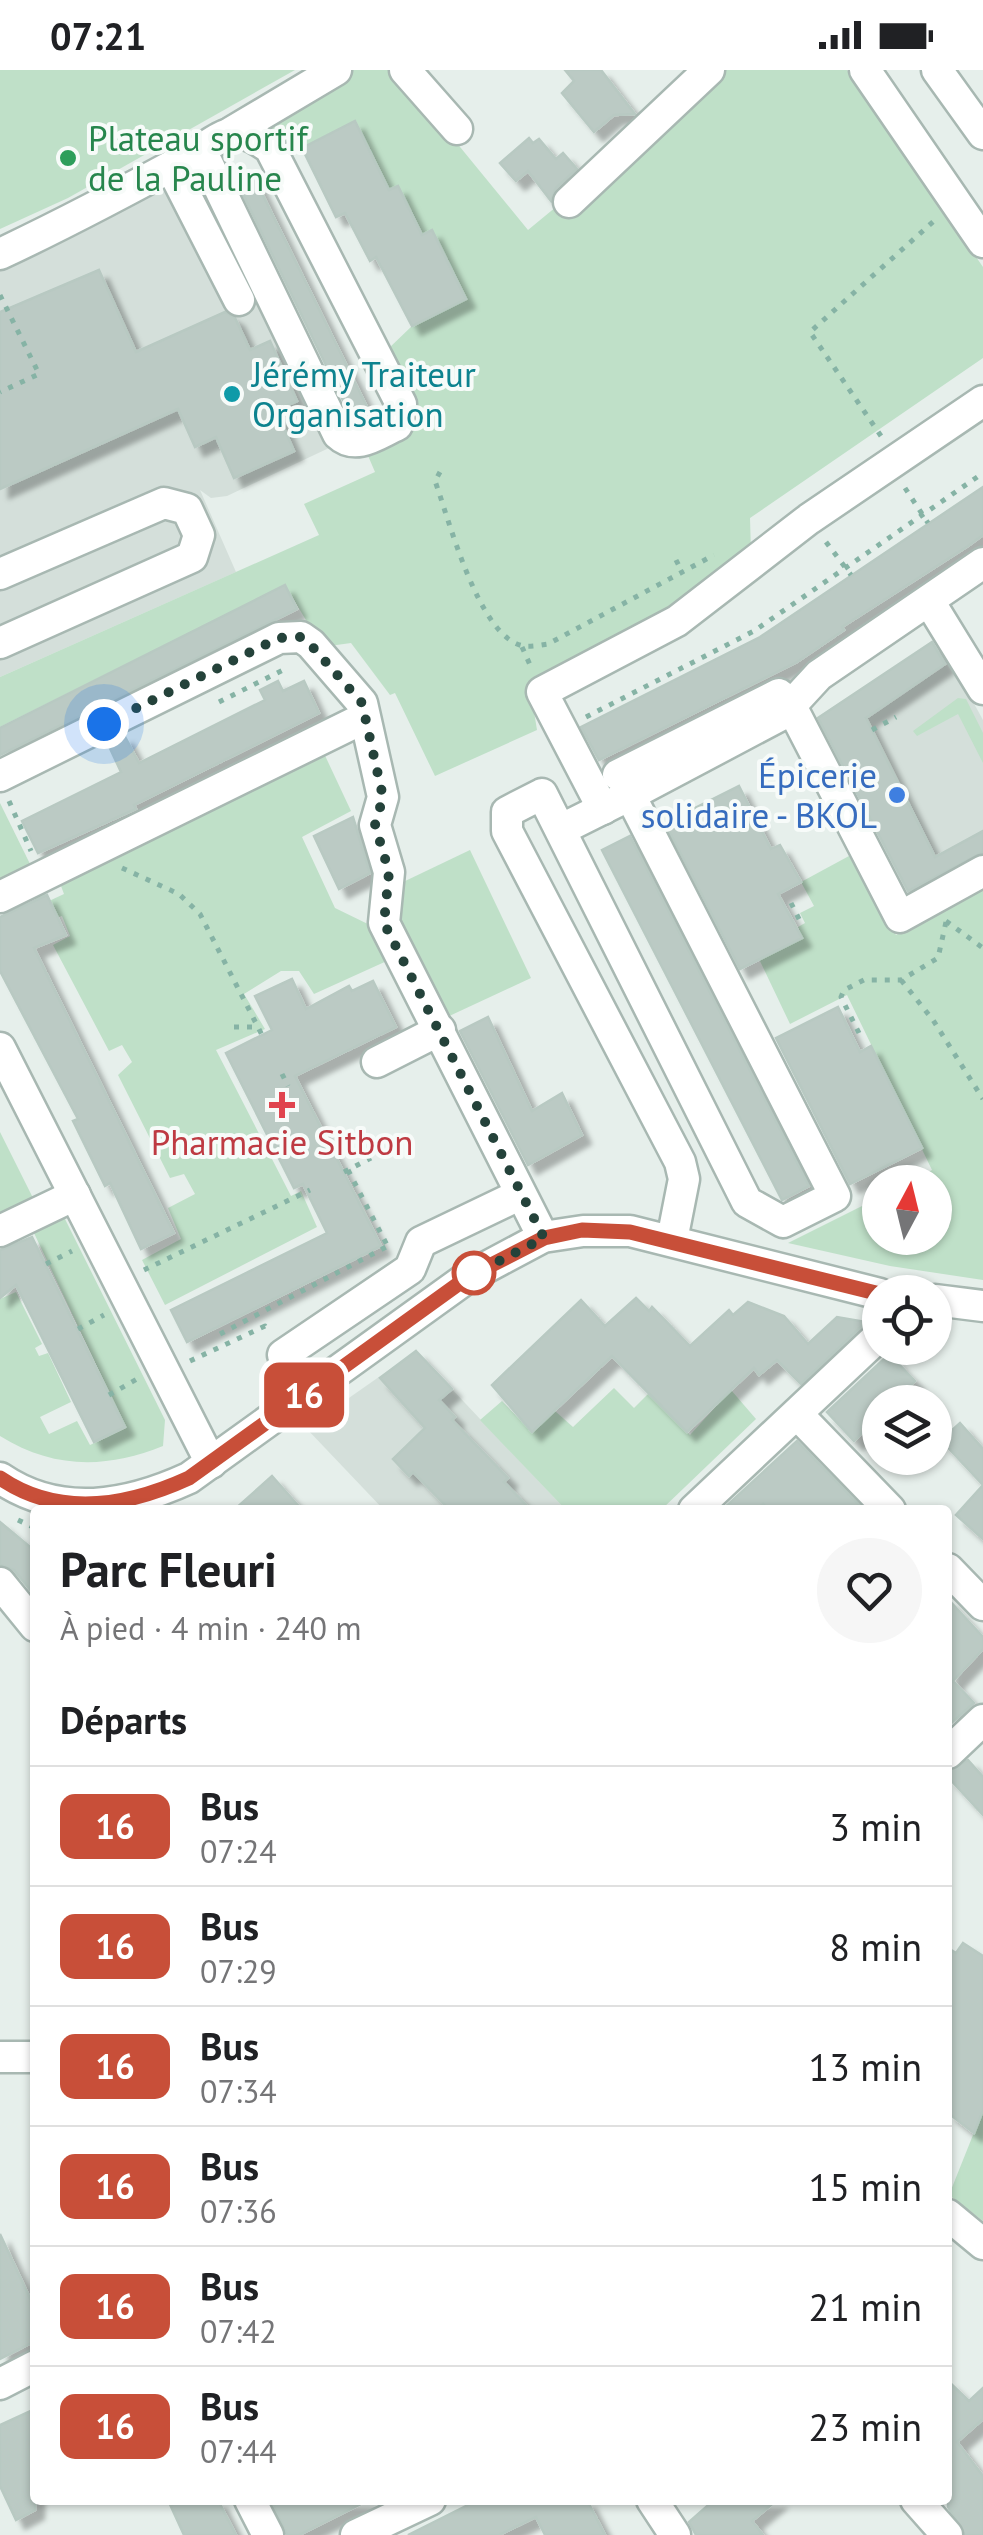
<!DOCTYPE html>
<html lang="fr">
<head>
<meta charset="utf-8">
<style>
	body { margin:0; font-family:"PT Sans",sans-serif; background:#f6f6f6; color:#202124; height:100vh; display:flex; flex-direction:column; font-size:38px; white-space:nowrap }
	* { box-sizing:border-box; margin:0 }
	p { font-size:32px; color:#757577 }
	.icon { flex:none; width:55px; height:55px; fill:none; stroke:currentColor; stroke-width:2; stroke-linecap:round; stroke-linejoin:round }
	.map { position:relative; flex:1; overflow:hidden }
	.panel { position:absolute; left:30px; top:1435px; width:922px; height:1000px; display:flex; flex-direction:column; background:#fff; border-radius:10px; box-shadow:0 2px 8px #0004 }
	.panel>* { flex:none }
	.badge { padding:0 20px; border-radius:15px; font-size:35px; line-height:65px }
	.needle { width:65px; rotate:7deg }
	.controls { position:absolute; left:862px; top:1095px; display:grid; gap:20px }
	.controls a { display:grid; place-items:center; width:90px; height:90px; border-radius:50%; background:#fff; box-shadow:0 2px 8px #0004; font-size:50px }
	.you { position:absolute; width:50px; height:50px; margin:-25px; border:8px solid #fff; border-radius:50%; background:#1a73e8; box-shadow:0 0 0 15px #1a73e833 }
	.map>.badge { position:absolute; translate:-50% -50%; box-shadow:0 0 0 5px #fff }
	h2 { padding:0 30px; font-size:38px; line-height:90px }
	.round { display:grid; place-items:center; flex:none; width:105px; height:105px; border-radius:52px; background:#f6f6f6 }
	.headline { display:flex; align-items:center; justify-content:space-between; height:170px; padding:0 30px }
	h1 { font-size:48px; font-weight:800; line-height:75px }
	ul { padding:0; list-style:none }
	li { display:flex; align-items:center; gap:30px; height:120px; padding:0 30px; border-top:2px solid #e0e0e0 }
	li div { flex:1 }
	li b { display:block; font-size:38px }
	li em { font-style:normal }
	li .badge { min-width:110px; font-weight:700; text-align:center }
	.status { display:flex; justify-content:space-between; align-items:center; height:70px; padding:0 50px; background:#fff; direction:ltr }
	.status svg { height:28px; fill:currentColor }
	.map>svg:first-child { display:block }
	.built { fill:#d4dfda }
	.green { fill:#bfe0c8 }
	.building { fill:#bbcac4; stroke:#b8c9c2; stroke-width:2.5; filter:url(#shadow) }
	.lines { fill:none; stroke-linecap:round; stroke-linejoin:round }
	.minor-casing { stroke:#a8b8b2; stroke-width:35 }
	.path { stroke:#86b3a5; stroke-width:5; stroke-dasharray:5 8; stroke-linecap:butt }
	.minor { stroke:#fff; stroke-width:30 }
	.line-casing { stroke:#fff; stroke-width:22 }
	.line { stroke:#c84f39; stroke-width:15 }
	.walk { stroke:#24423a; stroke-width:10; stroke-dasharray:0 18 }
	.leisure-dot { fill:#2e9e5b; stroke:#f7fbf9; stroke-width:4 }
	.culture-dot { fill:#0f9aa8; stroke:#f7fbf9; stroke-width:4 }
	.shop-dot { fill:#3f7fe0; stroke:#f7fbf9; stroke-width:4 }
	.health-dot { fill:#e0444e; stroke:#f7fbf9; stroke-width:4 }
	.stop-dot { fill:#fff; stroke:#c84f39; stroke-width:5 }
	.labels { text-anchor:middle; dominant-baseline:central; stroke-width:8; stroke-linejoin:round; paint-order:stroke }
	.leisure-label { font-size:35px; fill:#27864d; stroke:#f7fbf9; text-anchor:start }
	.culture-label { font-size:35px; fill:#0d838f; stroke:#f7fbf9; text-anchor:start }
	.shop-label { font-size:35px; fill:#366cbe; stroke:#f7fbf9; text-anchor:end }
	.health-label { font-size:35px; fill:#be3a42; stroke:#f7fbf9 }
</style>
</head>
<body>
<div class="status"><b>07:21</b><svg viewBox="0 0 49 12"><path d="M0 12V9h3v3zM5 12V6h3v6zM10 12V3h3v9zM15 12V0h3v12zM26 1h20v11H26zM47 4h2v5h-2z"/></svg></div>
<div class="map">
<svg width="983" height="2465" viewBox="0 0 983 2465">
	<defs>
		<filter id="shadow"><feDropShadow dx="9" dy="9" stdDeviation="2.5" flood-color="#0004"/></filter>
	</defs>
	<rect width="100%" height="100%" fill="#e6efeb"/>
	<g class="built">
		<path d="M 191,111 L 203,119 L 277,259 L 329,378 L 227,426 L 211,428 L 200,420 L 236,502 L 0,607 L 0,201 L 164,114 Z"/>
		<path d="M 938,568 L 983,650 L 983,790 L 910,830 L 819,648 Z"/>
		<path d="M 416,1281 L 566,1440 L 384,1440 L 306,1358 Z"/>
	</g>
	<g class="green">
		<path d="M 0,0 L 295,0 L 68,128 L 0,159 Z"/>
		<path d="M 349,0 L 397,0 L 528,160 L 722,0 L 847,0 L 983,197 L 983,288 L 750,448 L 751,482 L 680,538 L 531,623 L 537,660 L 435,706 L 395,623 L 390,625 L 351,573 L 322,577 L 285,515 L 0,657 L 0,607 L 319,465 L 304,434 L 375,402 L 366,381 L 401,359 L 388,279 L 412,256 L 466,228 L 432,161 L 422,165 L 389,120 L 356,51 L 295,81 L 264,51 Z"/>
		<path d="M 958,628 L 966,629 L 983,663 L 983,693 L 958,644 L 917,666 L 913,661 Z"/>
		<path d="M 321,677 L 351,741 L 302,767 L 335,838 L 374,857 L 389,890 L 314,924 L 299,901 L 281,901 L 244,924 L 265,959 L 216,980 L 291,1126 L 301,1121 L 317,1157 L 165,1235 L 142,1190 L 181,1169 L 168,1138 L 195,1124 L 184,1104 L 170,1108 L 118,1005 L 132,992 L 122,975 L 109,981 L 53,875 L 70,866 L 62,846 L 45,851 L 32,821 L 41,816 L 49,831 L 64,824 L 58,808 Z"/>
		<path d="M 0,733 L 32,798 L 0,814 Z"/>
		<path d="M 470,780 L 531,908 L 445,948 L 396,853 L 401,813 Z"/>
		<path d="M 849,786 L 896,865 L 983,817 L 983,1210 L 890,1196 L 788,1173 L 880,1127 L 880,1168 L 935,1168 L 935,1112 L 909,1112 L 932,1100 L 847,925 L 790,954 L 759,889 L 802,868 L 798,857 L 805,853 L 800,843 L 814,836 L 801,812 Z"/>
		<path d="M 0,1062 L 36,1134 L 0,1153 Z"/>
		<path d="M 64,1147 L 165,1350 L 163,1376 C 106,1399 53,1399 0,1366 L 0,1229 L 16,1222 L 42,1274 L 35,1278 L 39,1286 L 48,1283 L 71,1332 L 40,1347 L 49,1364 L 77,1351 L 90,1375 L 126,1358 L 34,1163 Z"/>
		<path d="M 614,1318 L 634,1338 L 650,1322 L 690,1365 L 731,1320 L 756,1349 L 661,1440 L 566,1440 L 480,1350 L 502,1331 L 532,1362 L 555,1341 L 573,1357 Z"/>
		<path d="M 983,2040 L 983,2151 L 949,2125 Z"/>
	</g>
	<g class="building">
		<path d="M 565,0 L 601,0 L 635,44 L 614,45 L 594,62 L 562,23 L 574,11 Z"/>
		<path d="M 355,51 L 389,120 L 398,116 L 422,165 L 432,160 L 466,229 L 412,256 L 376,187 L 370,191 L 345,143 L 336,147 L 302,78 Z"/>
		<path d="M 529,68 L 533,73 L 539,69 L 556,89 L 563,83 L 577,99 L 556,118 L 551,131 L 528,101 L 516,111 L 500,93 Z"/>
		<path d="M 253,105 L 372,347 L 367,349 L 353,351 L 237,112 Z"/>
		<path d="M 99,200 L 136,282 L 225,242 L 235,248 L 250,280 L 270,271 L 297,331 L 276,340 L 294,381 L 234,408 L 216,367 L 195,377 L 178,339 L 0,419 L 0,242 Z"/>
		<path d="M 983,417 L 983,465 L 968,476 L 842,557 L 844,560 L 797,592 L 599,690 L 581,657 L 760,567 Z"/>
		<path d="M 285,515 L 297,539 L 0,685 L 0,658 Z"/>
		<path d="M 932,572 L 945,594 L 866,648 L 935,787 L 983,761 L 983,782 L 908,821 L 818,648 Z"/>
		<path d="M 278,611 L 283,621 L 304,611 L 319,643 L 134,735 L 136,739 L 38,783 L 22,751 L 121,702 L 108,674 L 124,665 L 139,693 L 265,630 L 260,620 Z"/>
		<path d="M 739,716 L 771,779 L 780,775 L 801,812 L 778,824 L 802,868 L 740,899 L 665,753 Z"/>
		<path d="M 353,747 L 370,803 L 339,819 L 314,766 Z"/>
		<path d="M 630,766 L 809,1116 L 782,1130 L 602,780 Z"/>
		<path d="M 47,825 L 66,865 L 34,878 L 174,1163 L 141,1179 L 110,1113 L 105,1116 L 73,1051 L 78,1049 L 0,901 L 0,847 Z"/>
		<path d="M 292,909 L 306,939 L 349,916 L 352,921 L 373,911 L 396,957 L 295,1006 L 381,1176 L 187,1272 L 171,1240 L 327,1163 L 303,1114 L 294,1118 L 226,983 L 272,960 L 255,926 Z"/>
		<path d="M 838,937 L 860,982 L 871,976 L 922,1078 L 850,1114 L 776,968 Z"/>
		<path d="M 488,947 L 532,1041 L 562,1023 L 582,1065 L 528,1095 L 460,961 Z"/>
		<path d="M 32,1167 L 125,1357 L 94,1372 L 16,1215 L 0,1228 L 0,1180 Z"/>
		<path d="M 636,1228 L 649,1241 L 652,1237 L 690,1276 L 729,1240 L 733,1245 L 748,1232 L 784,1246 L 808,1274 L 837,1247 L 866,1252 L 801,1314 L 777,1290 L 759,1305 L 754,1298 L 687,1362 L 612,1286 L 532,1362 L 492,1315 L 581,1230 L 605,1256 Z"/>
		<path d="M 416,1281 L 452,1319 L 439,1330 L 455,1347 L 452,1350 L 508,1408 L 504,1412 L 531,1440 L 450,1440 L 413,1402 L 409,1406 L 393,1389 L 425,1358 L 380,1308 Z"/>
		<path d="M 893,1288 L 915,1311 L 895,1332 L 880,1332 L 880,1346 L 854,1371 L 827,1342 L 884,1289 L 889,1293 Z"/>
		<path d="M 960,1353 L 983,1379 L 983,1469 L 956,1445 L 983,1415 L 941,1370 Z"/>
		<path d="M 797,1371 L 864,1440 L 769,1440 L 763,1434 L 756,1440 L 722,1440 Z"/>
		<path d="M 272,1406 L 302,1440 L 234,1440 Z"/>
		<path d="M 0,1452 L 35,1481 L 35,1526 L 14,1500 L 0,1495 Z"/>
		<path d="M 948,1529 L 983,1567 L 983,1579 L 953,1611 L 974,1633 L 948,1656 Z"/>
		<path d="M 968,1690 L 983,1707 L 983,1745 L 948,1707 L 948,1701 Z"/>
		<path d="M 963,1873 L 983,1886 L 983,2040 L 974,2063 L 948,2043 L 948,1878 L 956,1883 Z"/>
		<path d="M 0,2164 L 35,2239 L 35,2271 L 0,2289 Z"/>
		<path d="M 948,2311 L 969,2331 L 983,2318 L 983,2349 L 957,2372 L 983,2406 L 983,2465 L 965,2465 L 948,2437 Z"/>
		<path d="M 35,2339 L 35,2440 L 16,2450 L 0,2416 L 0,2355 Z"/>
		<path d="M 168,2430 L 218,2430 L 236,2465 L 184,2465 Z"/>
		<path d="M 271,2430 L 369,2430 L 299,2465 L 287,2465 Z"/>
		<path d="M 478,2430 L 587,2430 L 605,2465 L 545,2465 L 536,2447 L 499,2465 L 408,2465 Z"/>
		<path d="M 714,2430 L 777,2430 L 752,2451 L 763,2465 L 696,2465 L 689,2452 Z"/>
	</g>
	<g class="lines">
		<g class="minor-casing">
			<g id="minor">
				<path d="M 405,0 L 457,59"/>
				<path d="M 865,0 L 983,172"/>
				<path d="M 937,0 L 983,64"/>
				<path d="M 232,62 L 336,0"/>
				<path d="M 171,97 L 239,230"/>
				<path d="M 569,132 L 709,0"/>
				<path d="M 0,184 C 66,153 130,119 194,84 C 206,77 223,63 235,63 C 250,63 259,71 270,78 L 401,334 L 397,355 C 377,364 356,381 338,364 L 201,80"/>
				<path d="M 0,504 L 164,433 L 187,439 L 199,465 L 192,487 L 0,573"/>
				<path d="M 929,531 L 983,619"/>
				<path d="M 618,705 L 779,624 L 791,636 L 900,847 L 983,801"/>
				<path d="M 0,706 L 279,568 L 301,567 L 311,574 L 362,633 L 383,727 L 375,755 L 389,802 L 384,853 L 543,1167"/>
				<path d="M 630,725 L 783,644 L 819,605 L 983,493"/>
				<path d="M 603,739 L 542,622 L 677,551 L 809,449 L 983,331"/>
				<path d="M 562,759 L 630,725 L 835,1126 L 783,1152 L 747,1132 L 542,724 L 507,742 L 507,761 L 680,1092 L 684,1109 L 672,1170"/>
				<path d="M 0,827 L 364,648"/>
				<path d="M 0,978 L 211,1393"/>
				<path d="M 377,992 L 440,960"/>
				<path d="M 0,1161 L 75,1125"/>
				<path d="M 935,1230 L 983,1236"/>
				<path d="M 283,1285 L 410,1199 L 421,1172 L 519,1125"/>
				<path d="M 797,1344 L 890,1440"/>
				<path d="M 0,1408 C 60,1449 128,1436 189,1408 L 468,1207 L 543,1167 L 583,1161 L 630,1161 L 880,1224"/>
				<path d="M 694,1440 L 880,1265"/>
				<path d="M 948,1499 L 983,1535"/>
				<path d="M 0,1513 L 35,1556"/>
				<path d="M 948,1683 L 983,1650"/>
				<path d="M 0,1987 L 35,1987"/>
				<path d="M 948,2145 L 983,2174"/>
				<path d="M 0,2314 L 35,2296"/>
				<path d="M 250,2430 L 268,2465"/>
				<path d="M 652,2430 L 675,2465"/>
				<path d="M 916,2430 L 947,2465"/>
				<path d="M 356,2465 L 430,2430"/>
			</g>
		</g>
		<g class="path">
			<path d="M 0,225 L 39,304 L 0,322"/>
			<path d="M 881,366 L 810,262 L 935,150"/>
			<path d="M 440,402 L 435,411 C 449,449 479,569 524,576 C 531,577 541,575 548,574 L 714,485"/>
			<path d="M 905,418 L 928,453"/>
			<path d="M 826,472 L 851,505"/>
			<path d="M 676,490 L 682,502"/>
			<path d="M 522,577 L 531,597"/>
			<path d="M 219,632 L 285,599"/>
			<path d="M 586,647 L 754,561 L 983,403"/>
			<path d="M 872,660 L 896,647"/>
			<path d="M 9,731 L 31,781"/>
			<path d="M 122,798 L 179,824 L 200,844 L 262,965"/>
			<path d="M 791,833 L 802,855"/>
			<path d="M 946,851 L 983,878"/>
			<path d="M 901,910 L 933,950 L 983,1029"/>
			<path d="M 234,957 L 258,957"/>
			<path d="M 859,963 L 841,927 L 844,920 L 864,910 L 901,910 L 938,888 L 946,852"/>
			<path d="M 282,1004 L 288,1016"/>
			<path d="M 348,1100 L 388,1177"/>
			<path d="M 344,1102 L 371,1088"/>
			<path d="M 46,1194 L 72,1181"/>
			<path d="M 144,1200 L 310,1120"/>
			<path d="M 78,1259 L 104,1245"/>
			<path d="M 220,1264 L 390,1175"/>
			<path d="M 190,1291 L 265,1256 L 268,1262"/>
			<path d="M 109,1325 L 137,1309"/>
			<path d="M 18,1450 L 35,1458"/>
		</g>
		<use href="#minor" class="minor"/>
	</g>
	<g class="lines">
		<g class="line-casing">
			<path id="line" d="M 0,1408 C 60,1449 128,1436 189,1408 L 468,1207 L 544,1168 L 582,1160 L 630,1162 L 880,1224"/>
		</g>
		<use href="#line" class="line"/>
		<path class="walk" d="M 104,654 L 279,568 L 301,567 L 310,574 L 362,633 L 383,727 L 375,755 L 389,802 L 384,853 L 544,1168 L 468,1207 L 474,1203"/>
	</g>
	<circle class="leisure-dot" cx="68" cy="88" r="10"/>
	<circle class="culture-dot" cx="232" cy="324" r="10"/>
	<circle class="shop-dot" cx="897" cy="725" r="10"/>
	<path class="health-dot" d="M277 1020h10v10h10v10h-10v10h-10v-10h-10v-10h10z"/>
	<circle class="stop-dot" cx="474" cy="1203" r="20"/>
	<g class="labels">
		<g class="leisure-label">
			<text x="88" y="68">Plateau sportif<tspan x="88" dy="40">de la Pauline</tspan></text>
		</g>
		<g class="culture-label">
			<text x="252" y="304">Jérémy Traiteur<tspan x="252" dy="40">Organisation</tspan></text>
		</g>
		<g class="shop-label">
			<text x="877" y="705">Épicerie<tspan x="877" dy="40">solidaire - BKOL</tspan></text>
		</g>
		<g class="health-label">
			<text x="282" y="1072">Pharmacie Sitbon</text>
		</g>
	</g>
</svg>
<div class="controls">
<a><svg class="needle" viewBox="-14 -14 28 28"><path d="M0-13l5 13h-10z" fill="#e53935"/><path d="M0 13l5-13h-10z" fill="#757577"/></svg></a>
<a><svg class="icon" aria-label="locate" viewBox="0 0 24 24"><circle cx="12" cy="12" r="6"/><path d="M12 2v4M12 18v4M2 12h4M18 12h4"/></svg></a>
<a><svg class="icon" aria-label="layers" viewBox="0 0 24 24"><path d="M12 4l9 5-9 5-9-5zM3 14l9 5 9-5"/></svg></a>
</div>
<div class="you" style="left:104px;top:654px"></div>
<b class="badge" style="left:304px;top:1325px;background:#c84f39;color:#fff">16</b>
<section class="panel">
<div class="headline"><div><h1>Parc Fleuri</h1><p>À pied · 4 min · 240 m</p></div><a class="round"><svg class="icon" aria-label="heart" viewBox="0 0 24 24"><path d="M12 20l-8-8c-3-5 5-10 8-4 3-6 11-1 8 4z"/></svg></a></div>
<h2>Départs</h2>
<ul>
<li><span class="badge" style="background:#c84f39;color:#fff">16</span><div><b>Bus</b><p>07:24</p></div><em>3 min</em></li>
<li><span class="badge" style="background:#c84f39;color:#fff">16</span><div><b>Bus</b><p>07:29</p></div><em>8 min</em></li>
<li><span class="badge" style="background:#c84f39;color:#fff">16</span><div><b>Bus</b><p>07:34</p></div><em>13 min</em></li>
<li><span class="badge" style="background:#c84f39;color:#fff">16</span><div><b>Bus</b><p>07:36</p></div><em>15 min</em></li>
<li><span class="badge" style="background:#c84f39;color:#fff">16</span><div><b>Bus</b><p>07:42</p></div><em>21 min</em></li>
<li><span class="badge" style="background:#c84f39;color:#fff">16</span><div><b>Bus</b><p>07:44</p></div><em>23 min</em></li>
</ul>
</section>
</div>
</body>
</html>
